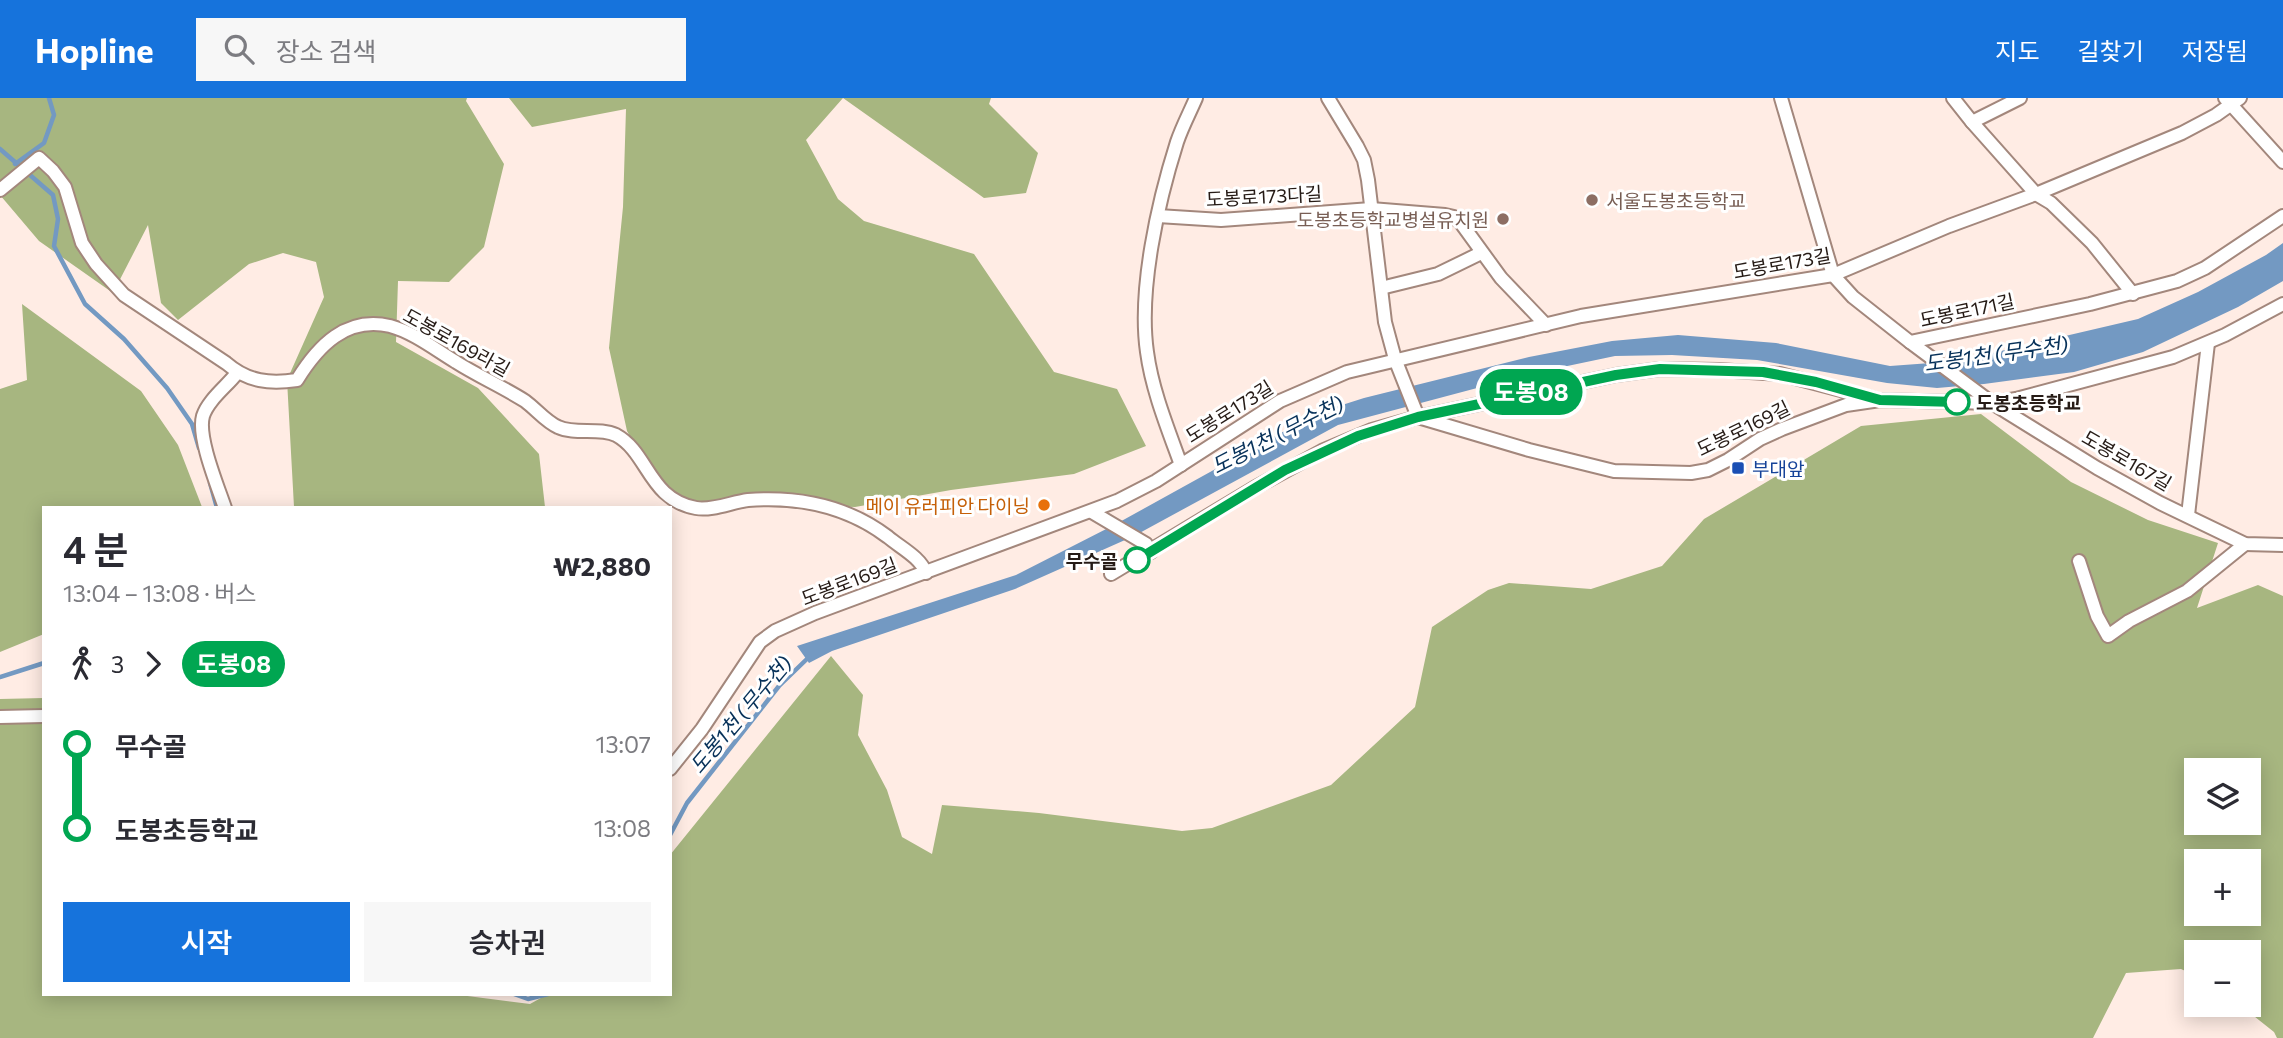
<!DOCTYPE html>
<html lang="ko">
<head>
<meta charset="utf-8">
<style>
	body { margin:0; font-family:Commissioner,"Noto Sans KR",sans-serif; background:#f7f7f7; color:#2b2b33; height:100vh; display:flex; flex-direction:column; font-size:26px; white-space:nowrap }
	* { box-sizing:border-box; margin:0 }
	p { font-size:23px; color:#7c7c81 }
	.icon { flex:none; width:38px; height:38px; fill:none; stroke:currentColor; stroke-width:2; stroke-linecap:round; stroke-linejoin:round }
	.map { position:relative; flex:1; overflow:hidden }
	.sheet { position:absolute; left:42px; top:408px; width:630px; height:490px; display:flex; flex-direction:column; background:#fff; border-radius:0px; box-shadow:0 4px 18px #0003 }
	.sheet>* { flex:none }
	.badge { padding:0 14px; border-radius:23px; font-size:24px; line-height:46px }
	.controls { position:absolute; left:2184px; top:660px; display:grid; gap:14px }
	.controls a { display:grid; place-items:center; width:77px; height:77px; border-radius:0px; background:#fff; box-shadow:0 4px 18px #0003; font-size:35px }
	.map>.badge { position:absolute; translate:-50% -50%; box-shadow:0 0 0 4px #fff }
	.legs { display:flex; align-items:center; gap:10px; height:77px; padding:0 21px; font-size:23px }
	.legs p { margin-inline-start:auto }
	.summary { display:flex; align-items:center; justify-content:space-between; height:119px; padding:0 21px }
	h1 { font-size:38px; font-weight:600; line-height:52px }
	.action { display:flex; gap:14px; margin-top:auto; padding:14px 21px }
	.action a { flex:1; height:80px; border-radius:0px; background:#1673dc; color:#fff; font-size:28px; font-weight:600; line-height:80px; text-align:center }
	.action a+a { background:#f7f7f7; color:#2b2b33 }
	ul { padding:0 21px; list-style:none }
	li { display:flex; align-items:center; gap:24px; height:84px; font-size:26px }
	li i { display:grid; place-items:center; width:10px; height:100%; margin:0 9px; background:currentColor }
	li i::after { content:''; width:18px; height:18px; margin:-9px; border:5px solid; border-radius:50%; background:#fff }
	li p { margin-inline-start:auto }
	li:first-child i { background:linear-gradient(#0000 50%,currentColor 0) }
	li:last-child i { background:linear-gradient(currentColor 50%,#0000 0) }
	header { display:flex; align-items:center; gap:42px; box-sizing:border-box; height:98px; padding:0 35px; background:#1673dc; color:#fff }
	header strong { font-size:33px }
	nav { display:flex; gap:38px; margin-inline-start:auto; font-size:24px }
	.search { width:490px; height:63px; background:#f7f7f7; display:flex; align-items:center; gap:18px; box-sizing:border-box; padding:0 24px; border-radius:0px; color:#7c7c81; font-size:26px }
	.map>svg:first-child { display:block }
	.forest { fill:#a7b680; fill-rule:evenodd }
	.water { fill:#7399c2 }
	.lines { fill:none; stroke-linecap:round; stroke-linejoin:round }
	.stream { stroke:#7399c2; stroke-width:4.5 }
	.street-casing { stroke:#a3877c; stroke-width:16 }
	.street { stroke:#fff; stroke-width:12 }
	.line-1-casing { stroke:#fff; stroke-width:16 }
	.line-1 { stroke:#00a651; stroke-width:10 }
	.education-dot { fill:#8d6e63; stroke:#fff; stroke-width:2.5 }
	.stop-1-dot { fill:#fff; stroke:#00a651; stroke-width:3.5 }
	.transit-dot { fill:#1a4fb4; stroke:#fff; stroke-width:2.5 }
	.food-dot { fill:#e8710a; stroke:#fff; stroke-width:2.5 }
	.labels { text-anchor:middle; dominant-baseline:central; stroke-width:6; stroke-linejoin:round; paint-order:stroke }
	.street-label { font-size:19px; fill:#261b16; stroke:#fff }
	.education-label { font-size:19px; fill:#785e54; stroke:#fff; text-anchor:start }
	.stop-label { font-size:19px; font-weight:bold; fill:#261b16; stroke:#fff; text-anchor:start }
	.transit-label { font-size:19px; fill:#164399; stroke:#fff; text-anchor:start }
	.food-label { font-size:19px; fill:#c56008; stroke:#fff; text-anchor:end }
	.water-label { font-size:21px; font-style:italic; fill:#073159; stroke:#fff }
</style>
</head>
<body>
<header>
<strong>Hopline</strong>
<div class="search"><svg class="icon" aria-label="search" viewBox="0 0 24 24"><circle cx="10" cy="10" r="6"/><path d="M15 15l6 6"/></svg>장소 검색</div>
<nav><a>지도</a><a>길찾기</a><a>저장됨</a></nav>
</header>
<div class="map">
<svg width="2283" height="940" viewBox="0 0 2283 940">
	<rect width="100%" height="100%" fill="#ffece4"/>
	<g class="forest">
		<path d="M 0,0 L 467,0 L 466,3 L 504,66 L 484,149 L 449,184 L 398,183 L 396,244 L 478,290 L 539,356 L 545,409 L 294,409 L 287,282 L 324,199 L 316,164 L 283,155 L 249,166 L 178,222 L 161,205 L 148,127 L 113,195 L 39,143 L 0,97 Z"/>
		<path d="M 509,0 L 991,0 L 989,6 L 1038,55 L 1026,95 L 984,100 L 843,0 L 806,42 L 838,101 L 864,123 L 974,156 L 1054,274 L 1117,291 L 1146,348 L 1074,376 L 951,392 L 855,409 L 774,406 L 698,411 L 656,385 L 627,333 L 609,250 L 623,109 L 626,11 L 532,29 Z"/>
		<path d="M 22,206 L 141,293 L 178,347 L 202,409 L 44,410 L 44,536 L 0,554 L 0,291 L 27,282 Z"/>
		<path d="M 1981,316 L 2071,384 L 2148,422 L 2218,445 L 2197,510 L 2258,487 L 2283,498 L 2283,940 L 2277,940 L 2274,934 L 2240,907 L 2249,906 L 2249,854 L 2196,854 L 2196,878 L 2181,871 L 2126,875 L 2093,940 L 0,940 L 0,601 L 44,600 L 44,896 L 452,896 L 530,906 L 548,896 L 670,896 L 670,757 L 831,558 L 863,597 L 858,637 L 887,692 L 902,739 L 932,756 L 942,707 L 1039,715 L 1182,733 L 1212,730 L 1331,687 L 1415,609 L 1432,529 L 1488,492 L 1509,485 L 1591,491 L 1662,468 L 1704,421 L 1861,328 ZM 2196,672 L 2249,672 L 2249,724 L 2196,724 ZM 2196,763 L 2249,763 L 2249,816 L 2196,816 Z"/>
	</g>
	<path class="water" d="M 2283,145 L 2283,183 L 2238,209 L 2143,254 L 2074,274 L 1984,286 L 1937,290 L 1887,285 L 1757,262 L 1672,257 L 1615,258 L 1534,275 L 1338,327 L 1134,438 L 1015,491 L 832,553 L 809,565 L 797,548 L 1016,477 L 1116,426 L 1317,315 L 1364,300 L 1529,259 L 1612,243 L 1678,237 L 1776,245 L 1890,268 L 1958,263 L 2138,221 L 2198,194 L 2266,157 Z"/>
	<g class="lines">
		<g class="stream">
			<path d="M 0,51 L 53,97 L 58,121 L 54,148 L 85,206 L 124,241 L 167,290 L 192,326 L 199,350"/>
			<path d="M 15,66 L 44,45 L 54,17 L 49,0"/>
			<path d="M 210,385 L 217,410"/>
			<path d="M 0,579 L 44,565"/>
			<path d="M 670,737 L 687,705 L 779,588 L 809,559"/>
			<path d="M 514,896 L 528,901 L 548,896"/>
		</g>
		<g class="street-casing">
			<g id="street">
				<path d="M 1328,0 L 1357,48 L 1364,62 L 1368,82 L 1385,224 L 1395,261 L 1418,319"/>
				<path d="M 1781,0 L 1833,177 L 1853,199 L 1910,244 L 2090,206 L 2177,183 L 2205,170 L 2283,118"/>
				<path d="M 1953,0 L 1972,24 L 2036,96 L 2051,105 L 2092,145 L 2133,196"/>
				<path d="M 2225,0 L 2283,64"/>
				<path d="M 1972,24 L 2020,0"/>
				<path d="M 0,92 L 39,60 L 53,73 L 65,89 L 82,145 L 96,166 L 124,197 L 226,265 C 248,284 270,286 297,282 C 318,248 346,218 390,228 C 413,234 436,252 456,264 C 478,278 503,289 525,303 C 536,311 546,324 558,329 C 575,337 599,329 616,337 C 649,355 648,401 696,410 C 712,413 732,404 748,402 C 800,398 847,408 888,439 C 901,450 920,459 926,475"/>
				<path d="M 1158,118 L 1221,122 L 1371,111 L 1445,117 L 1454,119 L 1461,125 L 1501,180 L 1546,227"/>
				<path d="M 1381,190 L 1438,176 L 1481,155"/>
				<path d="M 1910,244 L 1992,305 L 2097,370 L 2160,405 L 2245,446 L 2283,447"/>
				<path d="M 1418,319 L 1529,352 L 1614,373 L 1691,375 L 1708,372 L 1728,362 L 1760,341 L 1782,331 L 1846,307 L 1880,302 L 1992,305 L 2016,301 L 2173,259 L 2225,237 L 2283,206"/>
				<path d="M 1181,367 C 1168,331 1152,292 1147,254 C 1138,192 1158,104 1177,44 C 1182,29 1190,14 1196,0"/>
				<path d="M 225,410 C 218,389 197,339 203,318 C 208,302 227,288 237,275"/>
				<path d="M 1092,414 L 1146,446 L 1151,454"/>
				<path d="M 2188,417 L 2208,245"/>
				<path d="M 2079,463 L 2097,518 L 2108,538 L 2129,523 L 2187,493 L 2245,446"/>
				<path d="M 1111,476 L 1254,390 L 1322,353 L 1372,332 L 1418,319 L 1616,277 L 1660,271 L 1719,272 L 1780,276 L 1875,301"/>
				<path d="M 0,619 L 44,618"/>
				<path d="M 670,671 L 702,631 L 760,544 L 775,533 L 815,515 L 1117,403 L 1156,383 L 1280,303 L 1347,274 L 1581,218 L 1833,177 L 1949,128 L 2036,96 L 2182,35 L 2216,17 L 2240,0"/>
			</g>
		</g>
		<use href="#street" class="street"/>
	</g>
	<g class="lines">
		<g class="line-1-casing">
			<path id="line-1" d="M 1137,462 L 1285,372 L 1358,338 L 1418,319 L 1616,277 L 1660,271 L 1763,274 L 1816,284 L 1880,302 L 1957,304"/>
		</g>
		<use href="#line-1" class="line-1"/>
	</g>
	<g class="education-dot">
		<circle cx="1592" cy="102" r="7"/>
		<circle cx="1503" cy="121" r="7"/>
	</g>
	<g class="stop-1-dot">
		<circle cx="1957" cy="304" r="12"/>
		<circle cx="1137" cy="462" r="12"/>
	</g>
	<rect class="transit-dot" x="1731" y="363" width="14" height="14" rx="3.5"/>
	<circle class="food-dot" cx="1044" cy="407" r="7"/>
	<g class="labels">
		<g class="street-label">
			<text transform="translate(1264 98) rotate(-3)">도봉로173다길</text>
			<text transform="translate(1782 165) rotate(-10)">도봉로173길</text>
			<text transform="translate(1967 212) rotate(-12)">도봉로171길</text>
			<text transform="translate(457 244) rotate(29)">도봉로169라길</text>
			<text transform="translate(1229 313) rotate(-32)">도봉로173길</text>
			<text transform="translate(1743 330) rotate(-26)">도봉로169길</text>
			<text transform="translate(2127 362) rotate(30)">도봉로167길</text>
			<text transform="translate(849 483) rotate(-21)">도봉로169길</text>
		</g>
		<g class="education-label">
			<text x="1606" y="102">서울도봉초등학교</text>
			<text x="1489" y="121" text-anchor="end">도봉초등학교병설유치원</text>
		</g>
		<g class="stop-label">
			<text x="1976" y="304">도봉초등학교</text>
			<text x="1118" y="462" text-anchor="end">무수골</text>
		</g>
		<g class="transit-label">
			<text x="1752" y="370">부대앞</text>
		</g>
		<g class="food-label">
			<text x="1030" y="407">메이 유러피안 다이닝</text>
		</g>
		<g class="water-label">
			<text transform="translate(1996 255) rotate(-8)">도봉1천 (무수천)</text>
			<text transform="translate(1277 336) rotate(-27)">도봉1천 (무수천)</text>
			<text transform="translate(740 616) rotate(-50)">도봉1천 (무수천)</text>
		</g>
	</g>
</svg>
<div class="controls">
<a><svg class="icon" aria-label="layers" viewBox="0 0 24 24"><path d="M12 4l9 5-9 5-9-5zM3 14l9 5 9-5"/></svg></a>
<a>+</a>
<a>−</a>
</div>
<b class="badge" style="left:1531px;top:294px;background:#00a651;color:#fff">도봉08</b>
<section class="sheet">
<div class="summary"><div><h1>4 분</h1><p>13:04 – 13:08 · 버스</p></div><b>₩2,880</b></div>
<div class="legs"><svg class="icon" aria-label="walk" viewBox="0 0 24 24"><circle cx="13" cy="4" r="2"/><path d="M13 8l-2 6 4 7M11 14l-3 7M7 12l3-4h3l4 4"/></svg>3<svg class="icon" aria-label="forward" viewBox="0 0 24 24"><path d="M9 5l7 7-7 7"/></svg><b class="badge" style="background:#00a651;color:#fff">도봉08</b></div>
<ul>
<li><i style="color:#00a651"></i><b>무수골</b><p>13:07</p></li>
<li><i style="color:#00a651"></i><b>도봉초등학교</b><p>13:08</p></li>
</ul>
<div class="action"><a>시작</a><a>승차권</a></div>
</section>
</div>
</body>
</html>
